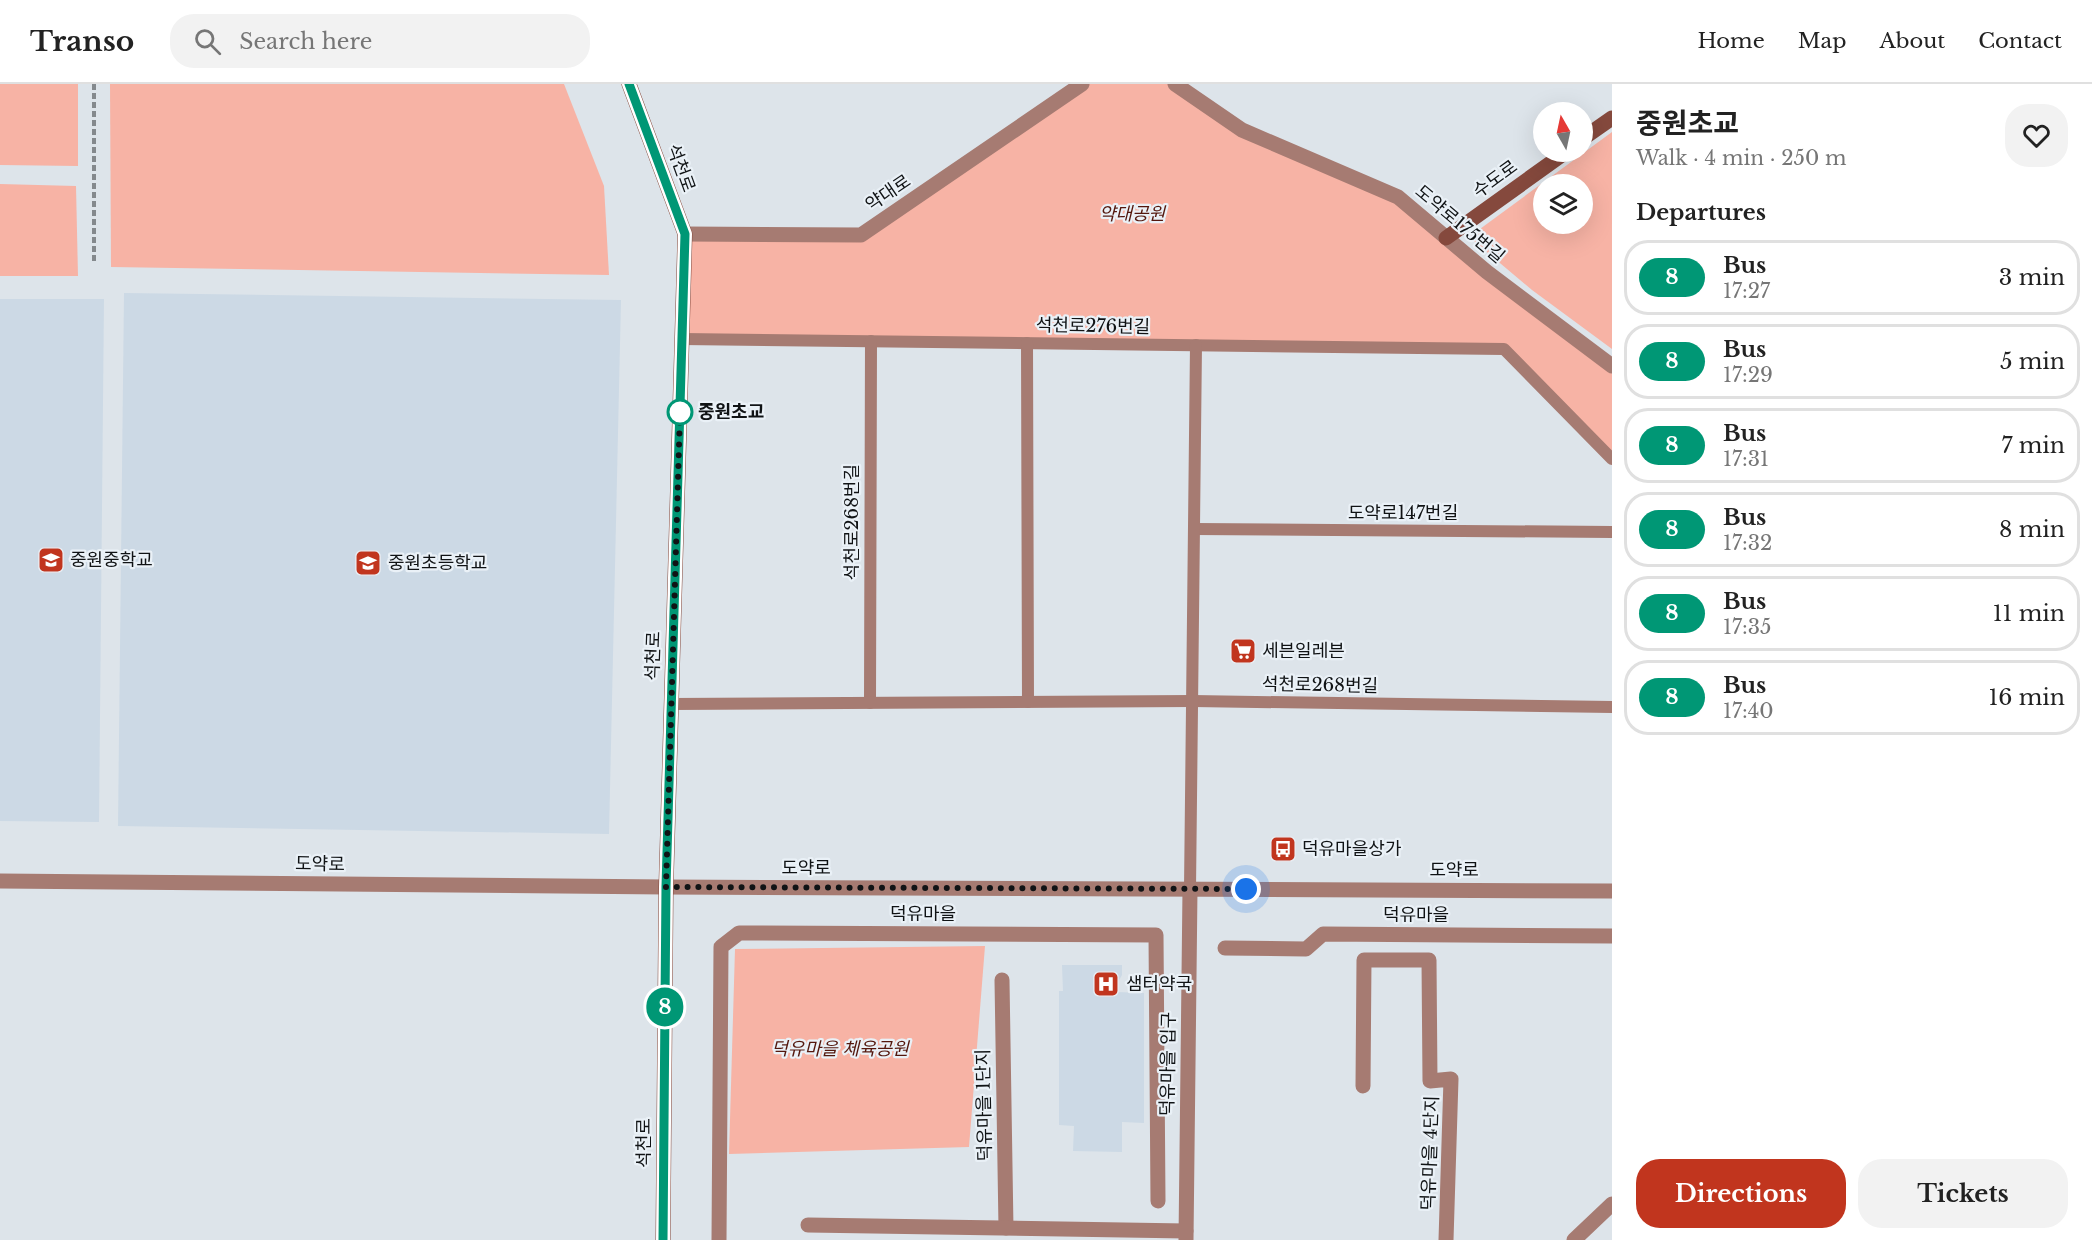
<!DOCTYPE html>
<html lang="en">
<head>
<meta charset="utf-8">
<style>
	body { margin:0; font-family:"Libre Baskerville","Noto Sans KR",serif; background:#f2f2f2; color:#222; height:100vh; display:flex; flex-direction:column; font-size:22px; white-space:nowrap }
	* { box-sizing:border-box; margin:0 }
	p { font-size:20px; color:#767676 }
	.icon { flex:none; width:33px; height:33px; fill:none; stroke:currentColor; stroke-width:2; stroke-linecap:round; stroke-linejoin:round }
	.map { position:relative; flex:1; overflow:hidden }
	.panel { display:flex; flex-direction:column; background:#fff; width:480px }
	.panel>* { flex:none }
	.badge { padding:0 12px; border-radius:20px; font-size:21px; line-height:39px }
	.needle { width:39px; rotate:351deg }
	.fabs { position:absolute; left:1533px; top:18px; display:grid; gap:12px }
	.fabs a { display:grid; place-items:center; width:60px; height:60px; border-radius:50%; background:#fff; box-shadow:0 6px 24px #0002; font-size:30px }
	.you { position:absolute; width:30px; height:30px; margin:-15px; border:4px solid #fff; border-radius:50%; background:#1a73e8; box-shadow:0 0 0 9px #1a73e833 }
	.map>.badge { position:absolute; translate:-50% -50%; box-shadow:0 0 0 3px #fff }
	h2 { padding:0 24px; font-size:22px; line-height:54px }
	.round { display:grid; place-items:center; flex:none; width:63px; height:63px; border-radius:24px; background:#f2f2f2 }
	.overview { display:flex; align-items:center; justify-content:space-between; height:102px; padding:0 24px }
	h1 { font-size:28px; font-weight:700; line-height:45px }
	.primary-button { display:flex; gap:12px; margin-top:auto; padding:12px 24px }
	.primary-button a { flex:1; height:69px; border-radius:24px; background:#c1351e; color:#fff; font-size:24px; font-weight:700; line-height:69px; text-align:center }
	.primary-button a+a { background:#f2f2f2; color:#222 }
	ul { padding:0; list-style:none }
	li { display:flex; align-items:center; gap:18px; height:75px; margin:0 12px 9px; padding:0 12px; border:3px solid #e0e0e0; border-radius:24px }
	li div { flex:1 }
	li b { display:block; font-size:22px }
	li em { font-style:normal }
	li .badge { min-width:66px; font-weight:700; text-align:center }
	header { display:flex; align-items:center; gap:36px; box-sizing:border-box; height:84px; padding:0 30px; background:#fff; border-bottom:2px solid #e0e0e0 }
	header strong { font-size:28px }
	nav { display:flex; gap:33px; margin-inline-start:auto; font-size:21px }
	.search { width:420px; height:54px; background:#f2f2f2; display:flex; align-items:center; gap:15px; box-sizing:border-box; padding:0 21px; border-radius:24px; color:#767676; font-size:22px }
	main { display:flex; flex:1; min-height:0 }
	.map>svg:first-child { display:block }
	.built { fill:#ccd9e5 }
	.green { fill:#f7b3a5; fill-rule:evenodd }
	.lines { fill:none; stroke-linecap:round; stroke-linejoin:round }
	.path { stroke:#84898d; stroke-width:4; stroke-dasharray:6 3; stroke-linecap:butt }
	.lane { stroke:#a67b72; stroke-width:12 }
	.street { stroke:#a67b72; stroke-width:15 }
	.secondary { stroke:#85493d; stroke-width:15 }
	.line-casing { stroke:#fff; stroke-width:14 }
	.line { stroke:#009775; stroke-width:9 }
	.walk { stroke:#101315; stroke-width:6; stroke-dasharray:0 10.8 }
	.stop-dot { fill:#fff; stroke:#009775; stroke-width:3 }
	.labels { text-anchor:middle; dominant-baseline:central; stroke-width:4.5; stroke-linejoin:round; paint-order:stroke }
	.street-label { font-size:18px; fill:#101315; stroke:#eaf1f7 }
	.park-label { font-size:18px; font-style:italic; fill:#54170d; stroke:#eaf1f7 }
	.stop-label { font-size:18px; font-weight:bold; fill:#101315; stroke:#eaf1f7; text-anchor:start }
	.poi-label { font-size:18px; fill:#101315; stroke:#eaf1f7; text-anchor:start }
</style>
</head>
<body>
<header>
<strong>Transo</strong>
<div class="search"><svg class="icon" aria-label="search" viewBox="0 0 24 24"><circle cx="10" cy="10" r="6"/><path d="M15 15l6 6"/></svg>Search here</div>
<nav><a>Home</a><a>Map</a><a>About</a><a>Contact</a></nav>
</header>
<main>
<div class="map">
<svg width="1612" height="1156" viewBox="0 0 1612 1156">
	<rect width="100%" height="100%" fill="#dde4ea"/>
	<g class="built">
		<path d="M 124,209 L 621,216 L 609,750 L 118,742 Z"/>
		<path d="M 0,215 L 104,215 L 99,738 L 0,737 Z"/>
		<path d="M 1062,881 L 1122,881 L 1122,891 L 1117,900 L 1117,908 L 1144,909 L 1144,1039 L 1122,1038 L 1122,1068 L 1073,1067 L 1074,1042 L 1059,1041 L 1059,907 L 1063,907 Z"/>
	</g>
	<g class="green">
		<path d="M 0,0 L 78,0 L 78,82 L 0,81 Z"/>
		<path d="M 110,0 L 564,0 L 604,102 L 609,191 L 111,183 Z"/>
		<path d="M 1082,0 L 1175,0 L 1242,46 L 1398,113 L 1612,282 L 1612,375 L 1504,265 L 682,255 L 685,150 L 861,151 Z"/>
		<path d="M 1612,48 L 1612,265 L 1532,206 L 1469,153 ZM 1544,100 L 1582,100 L 1582,140 L 1544,140 Z"/>
		<path d="M 0,100 L 76,102 L 78,192 L 0,192 Z"/>
		<path d="M 985,862 L 969,1063 L 729,1070 L 735,865 Z"/>
	</g>
	<g class="lines">
		<path class="path" d="M 94,0 L 94,178"/>
		<g class="lane">
			<path d="M 682,255 L 1504,265 L 1612,375"/>
			<path d="M 1027,259 L 1028,618"/>
			<path d="M 1194,445 L 1612,448"/>
			<path d="M 870,619 L 871,257"/>
			<path d="M 671,620 L 1193,617 L 1612,623"/>
			<path d="M 1190,805 L 1196,261"/>
		</g>
		<g class="street">
			<path d="M 1175,0 L 1242,46 L 1398,113 L 1487,188 L 1612,282"/>
			<path d="M 685,150 L 861,151 L 1082,0"/>
			<path d="M 0,797 L 666,803 L 1612,807"/>
			<path d="M 1225,864 L 1306,865 L 1323,850 L 1612,852"/>
			<path d="M 1002,896 L 1006,1144"/>
			<path d="M 1363,1002 L 1364,876 L 1429,876 L 1430,997 L 1451,995 L 1446,1156"/>
			<path d="M 808,1141 L 1186,1147"/>
			<path d="M 719,1156 L 721,863 L 739,849 L 1156,851 L 1158,1117"/>
			<path d="M 1186,1156 L 1190,805"/>
			<path d="M 1574,1156 L 1612,1120"/>
		</g>
		<g class="secondary">
			<path d="M 629,0 L 685,150 L 666,803 L 663,1156"/>
			<path d="M 1582,55 L 1612,34"/>
			<path d="M 1446,154 L 1566,68"/>
		</g>
	</g>
	<g class="lines">
		<g class="line-casing">
			<path id="line" d="M 629,0 L 685,150 L 666,803 L 663,1156"/>
		</g>
		<use href="#line" class="line"/>
		<path class="walk" d="M 680,328 L 666,803 L 1246,805"/>
	</g>
	<defs>
		<g id="school-square" transform="scale(1.35)"><rect x="-9" y="-9" width="18" height="18" rx="4" fill="#c1351e" stroke="#eaf1f7"/><path d="M0-5L7-2L0 1L-7-2ZM-4 1L0 2.5L4 1V4Q0 6-4 4Z" fill="#fff"/></g>
		<g id="supermarket-square" transform="scale(1.35)"><rect x="-9" y="-9" width="18" height="18" rx="4" fill="#c1351e" stroke="#eaf1f7"/><path d="M-6-5.5h2.5l.6 2H6L4.5 2H-2.5L-4.4-4H-6ZM-1.5 3.2a1.3 1.3 0 1 0 .1 0ZM3 3.2a1.3 1.3 0 1 0 .1 0Z" fill="#fff"/></g>
		<g id="bus-square" transform="scale(1.35)"><rect x="-9" y="-9" width="18" height="18" rx="4" fill="#c1351e" stroke="#eaf1f7"/><path d="M-5-6H5V4H4V6H2V4H-2V6H-4V4H-5ZM-3.5-4V0h7V-4ZM-3.5 1.2v1.5H-2V1.2ZM2 1.2v1.5H3.5V1.2Z" fill="#fff"/></g>
		<g id="hospital-square" transform="scale(1.35)"><rect x="-9" y="-9" width="18" height="18" rx="4" fill="#c1351e" stroke="#eaf1f7"/><path d="M-5-5h3v3.5h4V-5h3V5h-3V1.5h-4V5h-3Z" fill="#fff"/></g>
	</defs>
	<g fill-rule="evenodd">
		<use href="#school-square" x="51" y="476"/>
		<use href="#school-square" x="368" y="479"/>
		<use href="#supermarket-square" x="1243" y="567"/>
		<use href="#bus-square" x="1283" y="765"/>
		<use href="#hospital-square" x="1106" y="900"/>
	</g>
	<circle class="stop-dot" cx="680" cy="328" r="12"/>
	<g class="labels">
		<g class="street-label">
			<text transform="translate(681 84) rotate(70)">석천로</text>
			<text transform="translate(1495 95) rotate(-36)">수도로</text>
			<text transform="translate(888 109) rotate(-34)">약대로</text>
			<text transform="translate(1460 140) rotate(40)">도약로175번길</text>
			<text transform="translate(1093 242) rotate(1)">석천로276번길</text>
			<text x="1403" y="429">도약로147번길</text>
			<text transform="translate(852 438) rotate(-90)">석천로268번길</text>
			<text transform="translate(653 572) rotate(-88)">석천로</text>
			<text transform="translate(1320 601) rotate(1)">석천로268번길</text>
			<text transform="translate(320 780) rotate(1)">도약로</text>
			<text x="806" y="784">도약로</text>
			<text x="1454" y="786">도약로</text>
			<text x="923" y="830">덕유마을</text>
			<text x="1416" y="831">덕유마을</text>
			<text transform="translate(1168 980) rotate(-89)">덕유마을 입구</text>
			<text transform="translate(984 1021) rotate(-91)">덕유마을 1단지</text>
			<text transform="translate(644 1059) rotate(-90)">석천로</text>
			<text transform="translate(1430 1069) rotate(-88)">덕유마을 4단지</text>
		</g>
		<g class="park-label">
			<text x="1132" y="130">약대공원</text>
			<text x="840" y="965">덕유마을 체육공원</text>
		</g>
		<g class="stop-label">
			<text x="698" y="328">중원초교</text>
		</g>
		<g class="poi-label">
			<text x="70" y="476">중원중학교</text>
			<text x="388" y="479">중원초등학교</text>
			<text x="1262" y="567">세븐일레븐</text>
			<text x="1302" y="765">덕유마을상가</text>
			<text x="1126" y="900">샘터약국</text>
		</g>
	</g>
</svg>
<div class="fabs">
<a><svg class="needle" viewBox="-14 -14 28 28"><path d="M0-13l5 13h-10z" fill="#e53935"/><path d="M0 13l5-13h-10z" fill="#767676"/></svg></a>
<a><svg class="icon" aria-label="layers" viewBox="0 0 24 24"><path d="M12 4l9 5-9 5-9-5zM3 14l9 5 9-5"/></svg></a>
</div>
<div class="you" style="left:1246px;top:805px"></div>
<b class="badge" style="left:665px;top:923px;background:#009775;color:#fff">8</b>
</div>
<section class="panel">
<div class="overview"><div><h1>중원초교</h1><p>Walk · 4 min · 250 m</p></div><a class="round"><svg class="icon" aria-label="heart" viewBox="0 0 24 24"><path d="M12 20l-8-8c-3-5 5-10 8-4 3-6 11-1 8 4z"/></svg></a></div>
<h2>Departures</h2>
<ul>
<li><span class="badge" style="background:#009775;color:#fff">8</span><div><b>Bus</b><p>17:27</p></div><em>3 min</em></li>
<li><span class="badge" style="background:#009775;color:#fff">8</span><div><b>Bus</b><p>17:29</p></div><em>5 min</em></li>
<li><span class="badge" style="background:#009775;color:#fff">8</span><div><b>Bus</b><p>17:31</p></div><em>7 min</em></li>
<li><span class="badge" style="background:#009775;color:#fff">8</span><div><b>Bus</b><p>17:32</p></div><em>8 min</em></li>
<li><span class="badge" style="background:#009775;color:#fff">8</span><div><b>Bus</b><p>17:35</p></div><em>11 min</em></li>
<li><span class="badge" style="background:#009775;color:#fff">8</span><div><b>Bus</b><p>17:40</p></div><em>16 min</em></li>
</ul>
<div class="primary-button"><a>Directions</a><a>Tickets</a></div>
</section>
</main>
</body>
</html>
